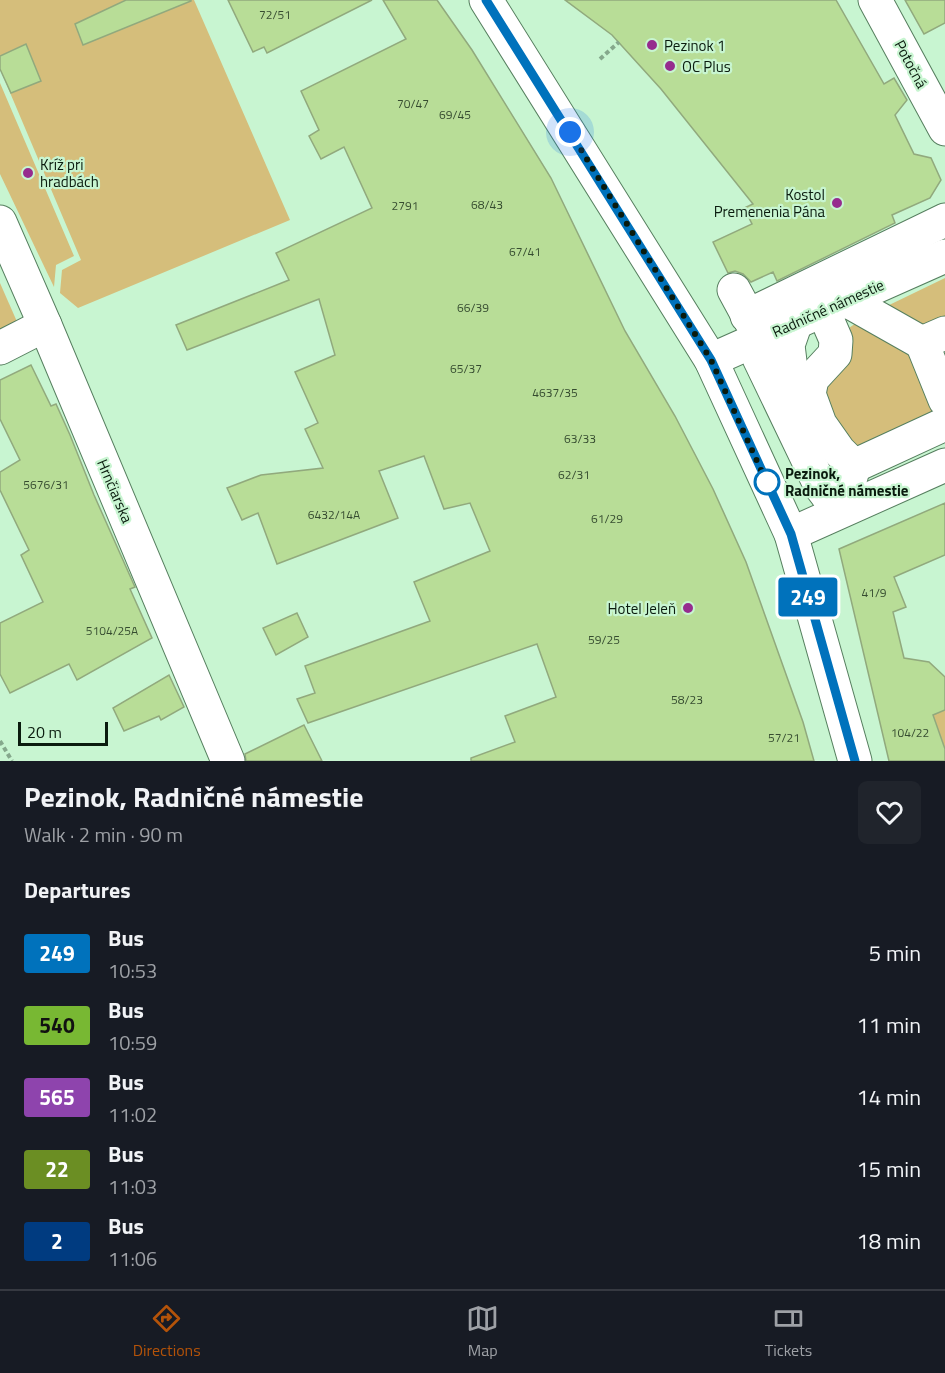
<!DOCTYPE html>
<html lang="en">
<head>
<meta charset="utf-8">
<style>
	body { margin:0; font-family:"Titillium Web",sans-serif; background:#20242c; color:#f1f3f6; height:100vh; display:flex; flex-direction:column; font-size:22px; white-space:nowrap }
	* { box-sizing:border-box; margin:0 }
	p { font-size:20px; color:#9ea1a6 }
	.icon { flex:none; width:33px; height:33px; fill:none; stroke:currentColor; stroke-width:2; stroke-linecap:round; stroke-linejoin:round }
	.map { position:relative; height:761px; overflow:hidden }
	.sheet { display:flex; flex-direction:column; background:#171b24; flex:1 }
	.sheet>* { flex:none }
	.badge { padding:0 12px; border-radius:4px; font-size:21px; line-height:39px }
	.scale { position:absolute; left:18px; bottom:15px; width:90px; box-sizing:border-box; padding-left:6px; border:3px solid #0a1b0e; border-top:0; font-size:16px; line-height:21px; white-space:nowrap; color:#0a1b0e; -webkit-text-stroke:4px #c8f5d1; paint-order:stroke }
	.you { position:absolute; width:30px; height:30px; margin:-15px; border:4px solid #fff; border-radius:50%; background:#1a73e8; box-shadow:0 0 0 9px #1a73e833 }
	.map>.badge { position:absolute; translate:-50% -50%; box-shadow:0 0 0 3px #fff }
	h2 { padding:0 24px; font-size:22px; line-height:54px }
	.round { display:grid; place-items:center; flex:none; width:63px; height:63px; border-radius:9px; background:#20242c }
	.head { display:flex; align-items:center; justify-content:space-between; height:102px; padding:0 24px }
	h1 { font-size:28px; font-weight:700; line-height:45px }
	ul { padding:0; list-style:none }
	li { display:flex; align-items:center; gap:18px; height:72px; padding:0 24px }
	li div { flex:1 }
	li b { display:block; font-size:22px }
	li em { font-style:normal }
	li .badge { min-width:66px; font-weight:700; text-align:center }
	.tabs { display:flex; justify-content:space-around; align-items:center; height:84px; border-top:2px solid #363941; background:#171b24; font-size:16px; color:#9ea1a6 }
	.tabs a { display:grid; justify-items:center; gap:3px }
	.tabs .active { color:#b45309 }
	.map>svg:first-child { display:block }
	.green { fill:#d5be7b }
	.building { fill:#b8dd97; stroke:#91a97d; stroke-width:1.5 }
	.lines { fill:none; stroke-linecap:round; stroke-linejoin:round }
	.minor-casing { stroke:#567f5f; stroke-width:35 }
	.path { stroke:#85a88c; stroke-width:4; stroke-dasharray:4.5 3; stroke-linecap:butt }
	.minor { stroke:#fff; stroke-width:33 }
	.line-casing { stroke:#fff; stroke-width:14 }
	.line { stroke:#0072bc; stroke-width:9 }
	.walk { stroke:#0a1b0e; stroke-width:6; stroke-dasharray:0 10.8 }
	.poi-dot { fill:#962c8e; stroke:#c8f5d1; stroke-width:2 }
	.stop-dot { fill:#fff; stroke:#0072bc; stroke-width:3 }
	.labels { text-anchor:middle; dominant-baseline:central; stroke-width:4.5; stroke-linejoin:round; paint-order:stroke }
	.number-label { font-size:12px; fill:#364c30 }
	.poi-label { font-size:15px; fill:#0a1b0e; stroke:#c8f5d1; text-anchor:start }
	.street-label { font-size:15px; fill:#0a1b0e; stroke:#c8f5d1 }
	.stop-label { font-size:15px; font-weight:bold; fill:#0a1b0e; stroke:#c8f5d1; text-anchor:start }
</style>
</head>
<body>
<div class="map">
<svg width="945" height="761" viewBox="0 0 945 761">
	<rect width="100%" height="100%" fill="#c8f5d1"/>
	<g class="green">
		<path d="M 0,0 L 194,0 L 290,220 L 78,308 L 60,293 L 62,270 L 81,260 L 0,69 Z"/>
		<path d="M 0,83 L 74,256 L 56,265 L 54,287 L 0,174 Z"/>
		<path d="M 945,278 L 945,322 L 926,331 L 883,308 Z"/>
		<path d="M 0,283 L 18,324 L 0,334 Z"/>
		<path d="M 865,317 L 915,346 L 944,416 L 853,457 L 816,381 L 840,334 Z"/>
		<path d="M 945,710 L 945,749 L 933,715 Z"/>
	</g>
	<g class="building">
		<path d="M 126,0 L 191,0 L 191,1 L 83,45 L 75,24 Z"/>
		<path d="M 228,0 L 372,0 L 267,53 L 264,47 L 253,52 Z"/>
		<path d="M 383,0 L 437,0 L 472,50 L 551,178 L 625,331 L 675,416 L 713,489 L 746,562 L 803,722 L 814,761 L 471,761 L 471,758 L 515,742 L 505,716 L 556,697 L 537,644 L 308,723 L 297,699 L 315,693 L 305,666 L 430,621 L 414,582 L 490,551 L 470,503 L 444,509 L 424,456 L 379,471 L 398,518 L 277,564 L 258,513 L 242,520 L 227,488 L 261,475 L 323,468 L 305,429 L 318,423 L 295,372 L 335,355 L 319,299 L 187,350 L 176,325 L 289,280 L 276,253 L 372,208 L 344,147 L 321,159 L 309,136 L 319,130 L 301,91 L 406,39 Z"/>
		<path d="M 565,0 L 836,0 L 884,84 L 894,78 L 907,100 L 895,115 L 914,154 L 931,158 L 941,180 L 930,198 L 892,215 L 895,223 L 777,281 L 773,272 L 751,282 L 743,274 L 735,271 L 728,273 L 713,242 L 752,224 L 744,208 L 753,204 L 661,89 L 612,35 Z"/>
		<path d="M 905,0 L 945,0 L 945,23 L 924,34 Z"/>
		<path d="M 26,44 L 41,81 L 11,93 L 0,69 L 0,56 Z"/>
		<path d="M 31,365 L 51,406 L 56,404 L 70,435 L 94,495 L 135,587 L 130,589 L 152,638 L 77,680 L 69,664 L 10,693 L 0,674 L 0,623 L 43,602 L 21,555 L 29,550 L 0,490 L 0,472 L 20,460 L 0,419 L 0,380 Z"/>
		<path d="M 945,503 L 945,555 L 894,577 L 906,607 L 893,612 L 904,658 L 929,662 L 945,677 L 945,710 L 933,715 L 945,749 L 945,761 L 889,761 L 839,549 Z"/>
		<path d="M 297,613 L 308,637 L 276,655 L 263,628 Z"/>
		<path d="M 169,675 L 184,707 L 161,720 L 159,716 L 124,731 L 113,708 Z"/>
		<path d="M 304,725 L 322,761 L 246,761 L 245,754 Z"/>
	</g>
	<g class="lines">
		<g class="minor-casing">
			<g id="minor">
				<path d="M 486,0 L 711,360 L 791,534 L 855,761"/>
				<path d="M 875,0 L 945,129"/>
				<path d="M 0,222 L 45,325 L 228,761"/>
				<path d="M 734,290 L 760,338 L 759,358 L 821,487 L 833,503"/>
				<path d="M 846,300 L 922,343"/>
				<path d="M 747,316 L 945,220"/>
				<path d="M 796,322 L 788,345 L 791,370 L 809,394 L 820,424 L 839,451 L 854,466 L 847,491 L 829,498"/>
				<path d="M 945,333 L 922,343 L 945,400"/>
				<path d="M 0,348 L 45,325"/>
				<path d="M 711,360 L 945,256"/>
				<path d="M 809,394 L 812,379 L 835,354 L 836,340 L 823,310"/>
				<path d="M 854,466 L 945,424"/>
				<path d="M 791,534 L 945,465"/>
			</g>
		</g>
		<g class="path">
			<path d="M 600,59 L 619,42"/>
			<path d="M 0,741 L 12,761"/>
		</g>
		<use href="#minor" class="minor"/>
	</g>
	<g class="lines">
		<g class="line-casing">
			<path id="line" d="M 486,0 L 711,360 L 791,534 L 855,761"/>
		</g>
		<use href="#line" class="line"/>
		<path class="walk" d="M 570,132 L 711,360 L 771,492 L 767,482"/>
	</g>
	<g class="poi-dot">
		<circle cx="652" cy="45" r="6"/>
		<circle cx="670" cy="66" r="6"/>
		<circle cx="28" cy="173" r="6"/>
		<circle cx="837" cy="203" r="6"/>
		<circle cx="688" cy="608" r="6"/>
	</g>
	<circle class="stop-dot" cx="767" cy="482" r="12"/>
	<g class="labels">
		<g class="number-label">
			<text x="275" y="14">72/51</text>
			<text x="413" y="103">70/47</text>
			<text x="455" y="114">69/45</text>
			<text x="487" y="204">68/43</text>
			<text x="405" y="205">2791</text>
			<text x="525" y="251">67/41</text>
			<text x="473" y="307">66/39</text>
			<text x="466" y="368">65/37</text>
			<text x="555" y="392">4637/35</text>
			<text x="580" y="438">63/33</text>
			<text x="574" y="474">62/31</text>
			<text x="46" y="484">5676/31</text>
			<text x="334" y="514">6432/14A</text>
			<text x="607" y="518">61/29</text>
			<text x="874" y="592">41/9</text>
			<text x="112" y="630">5104/25A</text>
			<text x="604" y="639">59/25</text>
			<text x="687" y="699">58/23</text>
			<text x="910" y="732">104/22</text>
			<text x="784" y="737">57/21</text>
		</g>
		<g class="poi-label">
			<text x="664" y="45">Pezinok 1</text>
			<text x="682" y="66">OC Plus</text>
			<text x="40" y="164">Kríž pri<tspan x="40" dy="17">hradbách</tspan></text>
			<text x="825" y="194" text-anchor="end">Kostol<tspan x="825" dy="17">Premenenia Pána</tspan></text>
			<text x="676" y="608" text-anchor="end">Hotel Jeleň</text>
		</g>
		<g class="street-label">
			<text transform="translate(911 64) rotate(62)">Potočná</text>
			<text transform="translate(828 308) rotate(-24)">Radničné námestie</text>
			<text transform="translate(115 491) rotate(67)">Hrnčiarska</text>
		</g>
		<g class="stop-label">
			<text x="785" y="473">Pezinok,<tspan x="785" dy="17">Radničné námestie</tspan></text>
		</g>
	</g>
</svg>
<div class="scale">20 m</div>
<div class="you" style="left:570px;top:132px"></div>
<b class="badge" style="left:808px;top:597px;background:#0072bc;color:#fff">249</b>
</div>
<section class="sheet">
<div class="head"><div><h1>Pezinok, Radničné námestie</h1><p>Walk · 2 min · 90 m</p></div><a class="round"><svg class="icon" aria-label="heart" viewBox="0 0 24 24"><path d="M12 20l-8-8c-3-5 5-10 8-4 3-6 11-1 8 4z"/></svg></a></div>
<h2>Departures</h2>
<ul>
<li><span class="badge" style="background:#0072bc;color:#fff">249</span><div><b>Bus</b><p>10:53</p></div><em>5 min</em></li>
<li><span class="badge" style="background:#78b833;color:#111">540</span><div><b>Bus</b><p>10:59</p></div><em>11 min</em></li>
<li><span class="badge" style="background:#8e44ad;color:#fff">565</span><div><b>Bus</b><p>11:02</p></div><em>14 min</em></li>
<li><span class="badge" style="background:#6b8e23;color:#fff">22</span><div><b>Bus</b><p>11:03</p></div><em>15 min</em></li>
<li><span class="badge" style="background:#003b80;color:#fff">2</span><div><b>Bus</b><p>11:06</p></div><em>18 min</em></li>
</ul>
</section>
<nav class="tabs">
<a class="active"><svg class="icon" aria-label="directions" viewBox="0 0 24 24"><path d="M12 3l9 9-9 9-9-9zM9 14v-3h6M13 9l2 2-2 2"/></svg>Directions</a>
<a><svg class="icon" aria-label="map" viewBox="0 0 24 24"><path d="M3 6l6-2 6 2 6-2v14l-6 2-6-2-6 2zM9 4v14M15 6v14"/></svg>Map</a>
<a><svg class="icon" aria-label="tickets" viewBox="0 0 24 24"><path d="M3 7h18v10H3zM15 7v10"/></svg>Tickets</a>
</nav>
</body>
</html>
